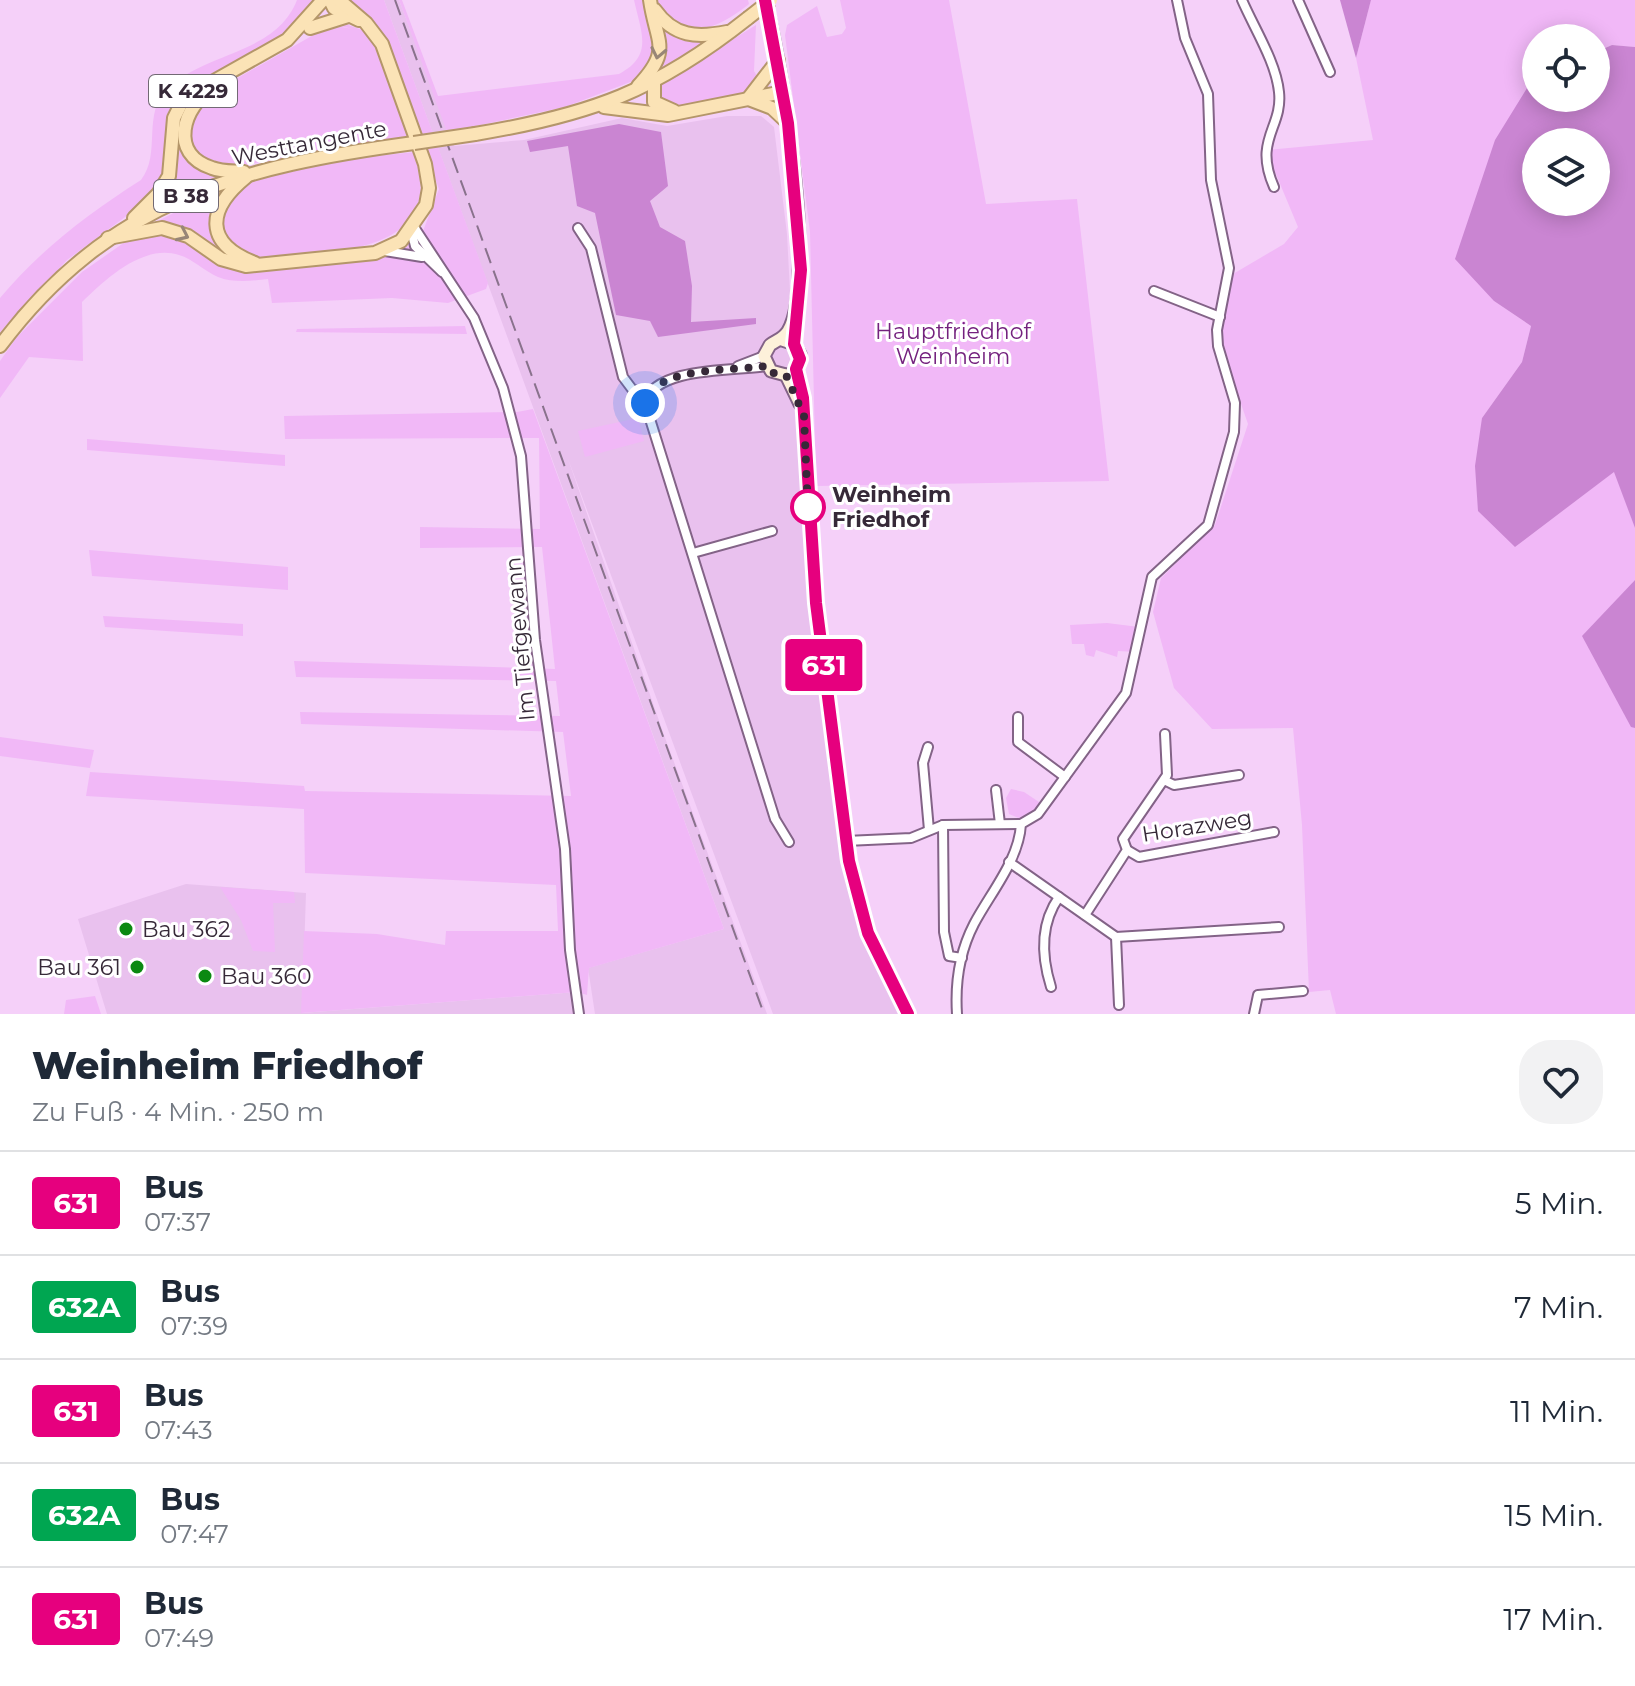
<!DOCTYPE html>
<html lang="de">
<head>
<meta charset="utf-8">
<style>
	body { margin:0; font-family:Montserrat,sans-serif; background:#f2f2f3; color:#1f2937; height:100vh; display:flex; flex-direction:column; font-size:30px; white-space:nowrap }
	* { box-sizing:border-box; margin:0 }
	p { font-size:26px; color:#747a83 }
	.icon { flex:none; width:44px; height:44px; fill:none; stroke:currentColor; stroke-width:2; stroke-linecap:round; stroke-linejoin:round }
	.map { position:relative; height:1014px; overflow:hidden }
	.sheet { display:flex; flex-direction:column; background:#fff; flex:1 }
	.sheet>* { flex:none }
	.badge { padding:0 16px; border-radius:6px; font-size:28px; line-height:52px }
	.fabs { position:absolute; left:1522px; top:24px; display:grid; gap:16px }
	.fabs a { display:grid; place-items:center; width:88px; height:88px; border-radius:50%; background:#fff; box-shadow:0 4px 20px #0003; font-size:40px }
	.you { position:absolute; width:40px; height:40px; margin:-20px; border:6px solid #fff; border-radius:50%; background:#1a73e8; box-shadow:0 0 0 12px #1a73e833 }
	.map>.badge { position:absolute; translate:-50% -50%; box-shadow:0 0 0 4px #fff }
	.round { display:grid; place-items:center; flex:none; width:84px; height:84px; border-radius:32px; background:#f2f2f3 }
	.headline { display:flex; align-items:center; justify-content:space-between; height:136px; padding:0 32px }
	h1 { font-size:38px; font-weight:800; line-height:60px }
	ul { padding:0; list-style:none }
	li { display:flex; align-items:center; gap:24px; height:104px; padding:0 32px; border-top:2px solid #e0e1e3 }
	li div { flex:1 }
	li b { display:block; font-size:30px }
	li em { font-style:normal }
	li .badge { min-width:88px; font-weight:700; text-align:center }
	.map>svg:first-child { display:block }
	.built { fill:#e9c1ee }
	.green { fill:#f1b8f7 }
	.forest { fill:#ca85d2; fill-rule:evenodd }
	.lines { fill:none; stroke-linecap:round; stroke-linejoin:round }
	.minor-casing { stroke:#836387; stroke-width:12 }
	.secondary-casing { stroke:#836387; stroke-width:15 }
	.primary-casing { stroke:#b4966a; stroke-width:16 }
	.minor { stroke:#fff; stroke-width:8 }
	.secondary { stroke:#fdf1da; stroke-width:11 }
	.primary { stroke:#fbe3b6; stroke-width:12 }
	.rail { stroke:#89728c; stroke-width:2; stroke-dasharray:16 8; stroke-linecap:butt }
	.primary-bridge-casing { stroke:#b4966a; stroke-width:16; stroke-linecap:butt }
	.primary-bridge { stroke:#fbe3b6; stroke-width:12 }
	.oneway { stroke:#988677 }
	.line-casing { stroke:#fff; stroke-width:18 }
	.line { stroke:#e6007e; stroke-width:12 }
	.walk { stroke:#362938; stroke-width:8; stroke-dasharray:0 14.4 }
	.stop-dot { fill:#fff; stroke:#e6007e; stroke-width:4 }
	.poi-dot { fill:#0b8911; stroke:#fff; stroke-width:3 }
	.labels { text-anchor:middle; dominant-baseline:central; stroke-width:6; stroke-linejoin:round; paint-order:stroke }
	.shield { fill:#fff; stroke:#726974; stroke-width:2 }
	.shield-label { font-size:20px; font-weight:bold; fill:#362938 }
	.street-label { font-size:22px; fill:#362938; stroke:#fff }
	.park-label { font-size:22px; fill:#74217e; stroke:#fff }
	.stop-label { font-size:22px; font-weight:bold; fill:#362938; stroke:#fff; text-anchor:start }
	.poi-label { font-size:22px; fill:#362938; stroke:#fff; text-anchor:start }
</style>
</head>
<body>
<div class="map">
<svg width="1635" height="1014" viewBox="0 0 1635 1014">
	<rect width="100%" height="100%" fill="#f5d0f9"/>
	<g class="built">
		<path d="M 384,0 L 399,0 L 454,146 L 524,140 L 622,118 L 667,126 L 727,116 L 761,116 L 774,127 L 787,234 L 803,539 L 846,881 L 855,914 L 901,1014 L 773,1014 L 567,456 L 664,735 L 767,1014 L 595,1014 L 588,968 L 724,929 Z"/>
		<path d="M 186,884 L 306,893 L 302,1013 L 577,992 L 581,1014 L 107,1014 L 78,919 Z"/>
	</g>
	<g class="green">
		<path d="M 297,0 L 312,0 L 311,5 L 285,38 L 183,93 L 167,167 L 157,188 L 140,206 L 67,260 L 0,332 L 0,298 C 40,250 89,213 141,180 C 162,153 141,114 168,88 C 208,51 276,54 297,0 Z"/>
		<path d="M 346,0 L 384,0 L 488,283 L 486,289 L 448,303 L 392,298 L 272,303 L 268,279 C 252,281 233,283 218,277 C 204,271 193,259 179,255 C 143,244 107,278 82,302 L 83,361 L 29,357 L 0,398 L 0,361 L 17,337 L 82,272 L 145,228 L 181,209 L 252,181 L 346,159 L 415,152 C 446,254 339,250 270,259 L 389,256 L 420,239 L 439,189 L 386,41 L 373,22 Z"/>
		<path d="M 399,0 L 402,0 L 438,96 L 619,74 C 654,56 641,32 634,0 L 644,0 L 658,43 L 647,71 L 633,81 L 565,107 L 447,132 Z"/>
		<path d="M 657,0 L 748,0 L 749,4 C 721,27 673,51 657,0 Z"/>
		<path d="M 840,0 L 949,0 L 986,204 L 1077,199 L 1109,481 L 816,486 L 810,232 L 785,35 L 787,25 L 817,6 L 827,37 L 842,34 L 846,28 Z"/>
		<path d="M 1371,0 L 1635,0 L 1635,47 L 1612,45 L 1596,52 L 1596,38 L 1536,38 L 1536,78 L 1532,80 L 1494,301 L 1531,326 L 1522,362 L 1482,418 L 1515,547 L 1615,471 L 1635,528 L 1635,580 L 1583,636 L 1631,726 L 1635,728 L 1635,1014 L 1336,1014 L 1330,990 L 1309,992 L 1302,825 L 1293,728 L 1212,729 L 1174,688 L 1153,612 L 1161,578 L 1215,525 L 1248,424 L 1222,349 L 1223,317 L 1233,274 L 1284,244 L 1298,227 L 1266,150 L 1373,140 L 1356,58 Z"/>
		<path d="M 657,22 L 714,37 L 654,75 C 668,57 668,41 657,22 Z"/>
		<path d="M 343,23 L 373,34 L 414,136 L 349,144 L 235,167 L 203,160 L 192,147 L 188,134 L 190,120 L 211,93 L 331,25 L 353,29 L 336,25 Z"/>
		<path d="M 756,25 L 754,71 L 760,81 C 736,102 690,111 660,102 L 658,90 L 663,83 Z"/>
		<path d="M 180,139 L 223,176 L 157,205 L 175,172 Z"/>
		<path d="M 465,326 L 467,334 L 296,332 L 297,329 Z"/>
		<path d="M 533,409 L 724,929 L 589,968 L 587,995 L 577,992 L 301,1013 L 304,931 L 377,934 L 445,945 L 446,931 L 558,931 L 556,885 L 305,873 L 304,809 L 86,796 L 90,772 L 304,786 L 305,791 L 571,796 L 563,732 L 301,724 L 300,712 L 560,716 L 556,681 L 296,677 L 294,661 L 555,669 L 542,547 L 420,548 L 420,527 L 540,529 L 539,438 L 285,439 L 284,416 L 517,412 Z"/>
		<path d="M 638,418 L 644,441 L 585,457 L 578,431 Z"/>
		<path d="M 87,439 L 285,455 L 285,466 L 87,450 Z"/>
		<path d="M 89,550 L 288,567 L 288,590 L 92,576 Z"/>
		<path d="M 103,616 L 243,624 L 243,636 L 105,627 Z"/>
		<path d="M 1107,623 L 1139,627 L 1135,652 L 1118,651 L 1117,657 L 1096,650 L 1094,657 L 1086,655 L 1084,644 L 1072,644 L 1070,625 Z"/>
		<path d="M 0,737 L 94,750 L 90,768 L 0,756 Z"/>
		<path d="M 1011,789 L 1024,792 L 1042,804 L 1021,819 L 1009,814 L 1006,798 Z"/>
		<path d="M 220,887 L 294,892 L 295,903 L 273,903 L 275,952 L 253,951 L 241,920 Z"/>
		<path d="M 95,996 L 101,1014 L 64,1014 L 66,1000 Z"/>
	</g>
	<g class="forest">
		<path d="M 1340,0 L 1371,0 L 1356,58 Z"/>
		<path d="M 1612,45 L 1635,47 L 1635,528 L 1614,472 L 1515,547 L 1478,511 L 1475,466 L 1482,418 L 1522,362 L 1531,326 L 1494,301 L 1455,259 L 1495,140 L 1532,80 L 1536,78 L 1536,98 L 1596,98 L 1596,52 ZM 1596,142 L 1596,202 L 1536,202 L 1536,142 Z"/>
		<path d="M 619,124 L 661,132 L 668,186 L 650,201 L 660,227 L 685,241 L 692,286 L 691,322 L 756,318 L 756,324 L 658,337 L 650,321 L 616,315 L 595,213 L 577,206 L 568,146 L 530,152 L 527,141 Z"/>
		<path d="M 1635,580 L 1635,728 L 1631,727 L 1582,636 Z"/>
	</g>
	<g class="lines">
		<g class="minor-casing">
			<g id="minor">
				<path d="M 1242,0 C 1254,28 1276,62 1279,92 C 1283,128 1253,139 1274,187"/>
				<path d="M 1298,0 L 1330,72"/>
				<path d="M 414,227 L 474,318 L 503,388 L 521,456 L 535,640 L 565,849 L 570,950 L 579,1014"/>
				<path d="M 578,228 L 591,248 L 623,377 L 632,389 L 647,396"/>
				<path d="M 411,230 L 415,246 L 442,272"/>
				<path d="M 385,251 L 422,257"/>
				<path d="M 1154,291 L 1220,317"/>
				<path d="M 738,366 L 764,356"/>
				<path d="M 767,366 C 737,371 654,366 645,403 L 775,819 L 789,842"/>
				<path d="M 693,553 L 772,531"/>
				<path d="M 1018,717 L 1018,742 L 1065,777"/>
				<path d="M 928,747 L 923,763 L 929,830"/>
				<path d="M 1164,780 L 1174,785 L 1239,775"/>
				<path d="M 996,790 L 1000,824"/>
				<path d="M 943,825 L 944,932 L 949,956 L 962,958"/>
				<path d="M 846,841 L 911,838 L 943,825 L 1021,824"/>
				<path d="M 1127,850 L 1139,857 L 1274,832"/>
				<path d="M 1009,862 L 1116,937 L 1279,927"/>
				<path d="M 1085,915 L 1127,850 L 1123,839 L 1167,775 L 1165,734"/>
				<path d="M 1116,937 L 1119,1005"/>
				<path d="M 1051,987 C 1041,955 1040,924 1059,897"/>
				<path d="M 957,1014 C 955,983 960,951 974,924 C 991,892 1019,860 1021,824 L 1038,814 L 1126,693 L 1152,577 L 1208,525 L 1234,432 L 1235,403 L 1218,346 L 1217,330 L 1229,268 L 1211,180 L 1208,94 L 1185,38 L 1177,0"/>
				<path d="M 1254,1014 L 1258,995 L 1303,991"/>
			</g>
		</g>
		<g class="secondary-casing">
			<g id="secondary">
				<path d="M 765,0 C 781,60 818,281 788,331 C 783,339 777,340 770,345 L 764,356 L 771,371 L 786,375"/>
				<path d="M 782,340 L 794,344 L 800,354 L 796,369 L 803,398 L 816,603 L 849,861 L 868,933 L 908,1014"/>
				<path d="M 786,375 L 800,404"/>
			</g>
		</g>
		<g class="primary-casing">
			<g id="primary">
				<path d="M 330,0 L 334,8 L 359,20"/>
				<path d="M 655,10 C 674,37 697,38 727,32"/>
				<path d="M 310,28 L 348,16"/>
				<path d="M 654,82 L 654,102 L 674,111"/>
				<path d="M 638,86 C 673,49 656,43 650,0"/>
				<path d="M 213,88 C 183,106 168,154 212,168 C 222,172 234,171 244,172"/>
				<path d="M 748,99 L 778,60"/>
				<path d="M 751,100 L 772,108 L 788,123"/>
				<path d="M 604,107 L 668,115 L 783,92"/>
				<path d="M 475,134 C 591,115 656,91 748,18"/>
				<path d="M 246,177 C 207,209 203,243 255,263"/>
				<path d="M 134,218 L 158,194 L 169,176 L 174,118 L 184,98 L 287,40 L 323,0"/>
				<path d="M 108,238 L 162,228 L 188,236 L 221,259 L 246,266 L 375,253 L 401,241 L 426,205 L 429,188 L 425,164 L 382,44 L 366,23 L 339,0"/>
				<path d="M 0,346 C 109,200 241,166 414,143"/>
			</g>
		</g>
		<use href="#minor" class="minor"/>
		<use href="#secondary" class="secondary"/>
		<use href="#primary" class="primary"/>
		<path class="rail" d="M 395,0 L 764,1014"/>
		<g class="primary-bridge-casing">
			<g id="primary-bridge">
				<path d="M 748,18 L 771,0"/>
				<path d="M 414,143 L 475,134"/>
			</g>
		</g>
		<use href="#primary-bridge" class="primary-bridge"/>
	</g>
	<defs><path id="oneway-chevron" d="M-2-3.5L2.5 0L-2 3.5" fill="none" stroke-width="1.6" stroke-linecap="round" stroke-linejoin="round" transform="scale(2)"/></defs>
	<g class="oneway">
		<use href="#oneway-chevron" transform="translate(658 53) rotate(102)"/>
		<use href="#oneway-chevron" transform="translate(183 235) rotate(25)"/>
	</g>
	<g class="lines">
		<g class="line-casing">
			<path id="line" d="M 765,0 L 788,123 L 801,270 L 794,344 L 800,359 L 796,369 L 803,398 L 816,603 L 849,861 L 868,933 L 908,1014"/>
		</g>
		<use href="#line" class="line"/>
		<path class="walk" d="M 645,403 C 655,365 736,371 767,366 L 773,373 L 786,375 L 804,416 L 808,511 L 808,507"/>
	</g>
	<circle class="stop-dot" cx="808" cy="507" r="16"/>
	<g class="poi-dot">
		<circle cx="126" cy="929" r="8"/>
		<circle cx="137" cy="967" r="8"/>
		<circle cx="205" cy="976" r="8"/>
	</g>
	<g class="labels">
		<g class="shield">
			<rect x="149" y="75" width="88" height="32" rx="6"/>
			<rect x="154" y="180" width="64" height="32" rx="6"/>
		</g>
		<g class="shield-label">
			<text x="193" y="91">K 4229</text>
			<text x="186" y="196">B 38</text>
		</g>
		<g class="street-label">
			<text transform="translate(309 143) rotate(-11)">Westtangente</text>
			<text transform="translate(520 639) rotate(-95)">Im Tiefgewann</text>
			<text transform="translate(1197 826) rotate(-9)">Horazweg</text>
		</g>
		<g class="park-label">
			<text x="953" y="331">Hauptfriedhof<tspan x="953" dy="25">Weinheim</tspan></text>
		</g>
		<g class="stop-label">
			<text x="832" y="494">Weinheim<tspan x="832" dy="25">Friedhof</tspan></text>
		</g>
		<g class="poi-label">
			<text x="142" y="929">Bau 362</text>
			<text x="121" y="967" text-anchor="end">Bau 361</text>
			<text x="221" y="976">Bau 360</text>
		</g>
	</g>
</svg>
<div class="fabs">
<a><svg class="icon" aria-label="locate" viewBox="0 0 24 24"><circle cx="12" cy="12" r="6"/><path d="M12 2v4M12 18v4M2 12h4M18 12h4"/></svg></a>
<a><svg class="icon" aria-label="layers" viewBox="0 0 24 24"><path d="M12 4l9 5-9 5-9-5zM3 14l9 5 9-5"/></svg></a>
</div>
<div class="you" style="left:645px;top:403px"></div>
<b class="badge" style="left:824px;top:665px;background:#e6007e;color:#fff">631</b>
</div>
<section class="sheet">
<div class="headline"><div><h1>Weinheim Friedhof</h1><p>Zu Fuß · 4 Min. · 250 m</p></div><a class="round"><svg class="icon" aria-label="heart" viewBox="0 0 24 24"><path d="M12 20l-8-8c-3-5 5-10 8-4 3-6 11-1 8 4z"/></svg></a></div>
<ul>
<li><span class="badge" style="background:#e6007e;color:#fff">631</span><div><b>Bus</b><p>07:37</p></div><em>5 Min.</em></li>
<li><span class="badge" style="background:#00a651;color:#fff">632A</span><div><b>Bus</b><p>07:39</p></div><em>7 Min.</em></li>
<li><span class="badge" style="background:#e6007e;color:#fff">631</span><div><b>Bus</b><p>07:43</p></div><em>11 Min.</em></li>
<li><span class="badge" style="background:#00a651;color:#fff">632A</span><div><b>Bus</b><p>07:47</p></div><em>15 Min.</em></li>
<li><span class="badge" style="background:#e6007e;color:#fff">631</span><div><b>Bus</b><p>07:49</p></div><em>17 Min.</em></li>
</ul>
</section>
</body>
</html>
